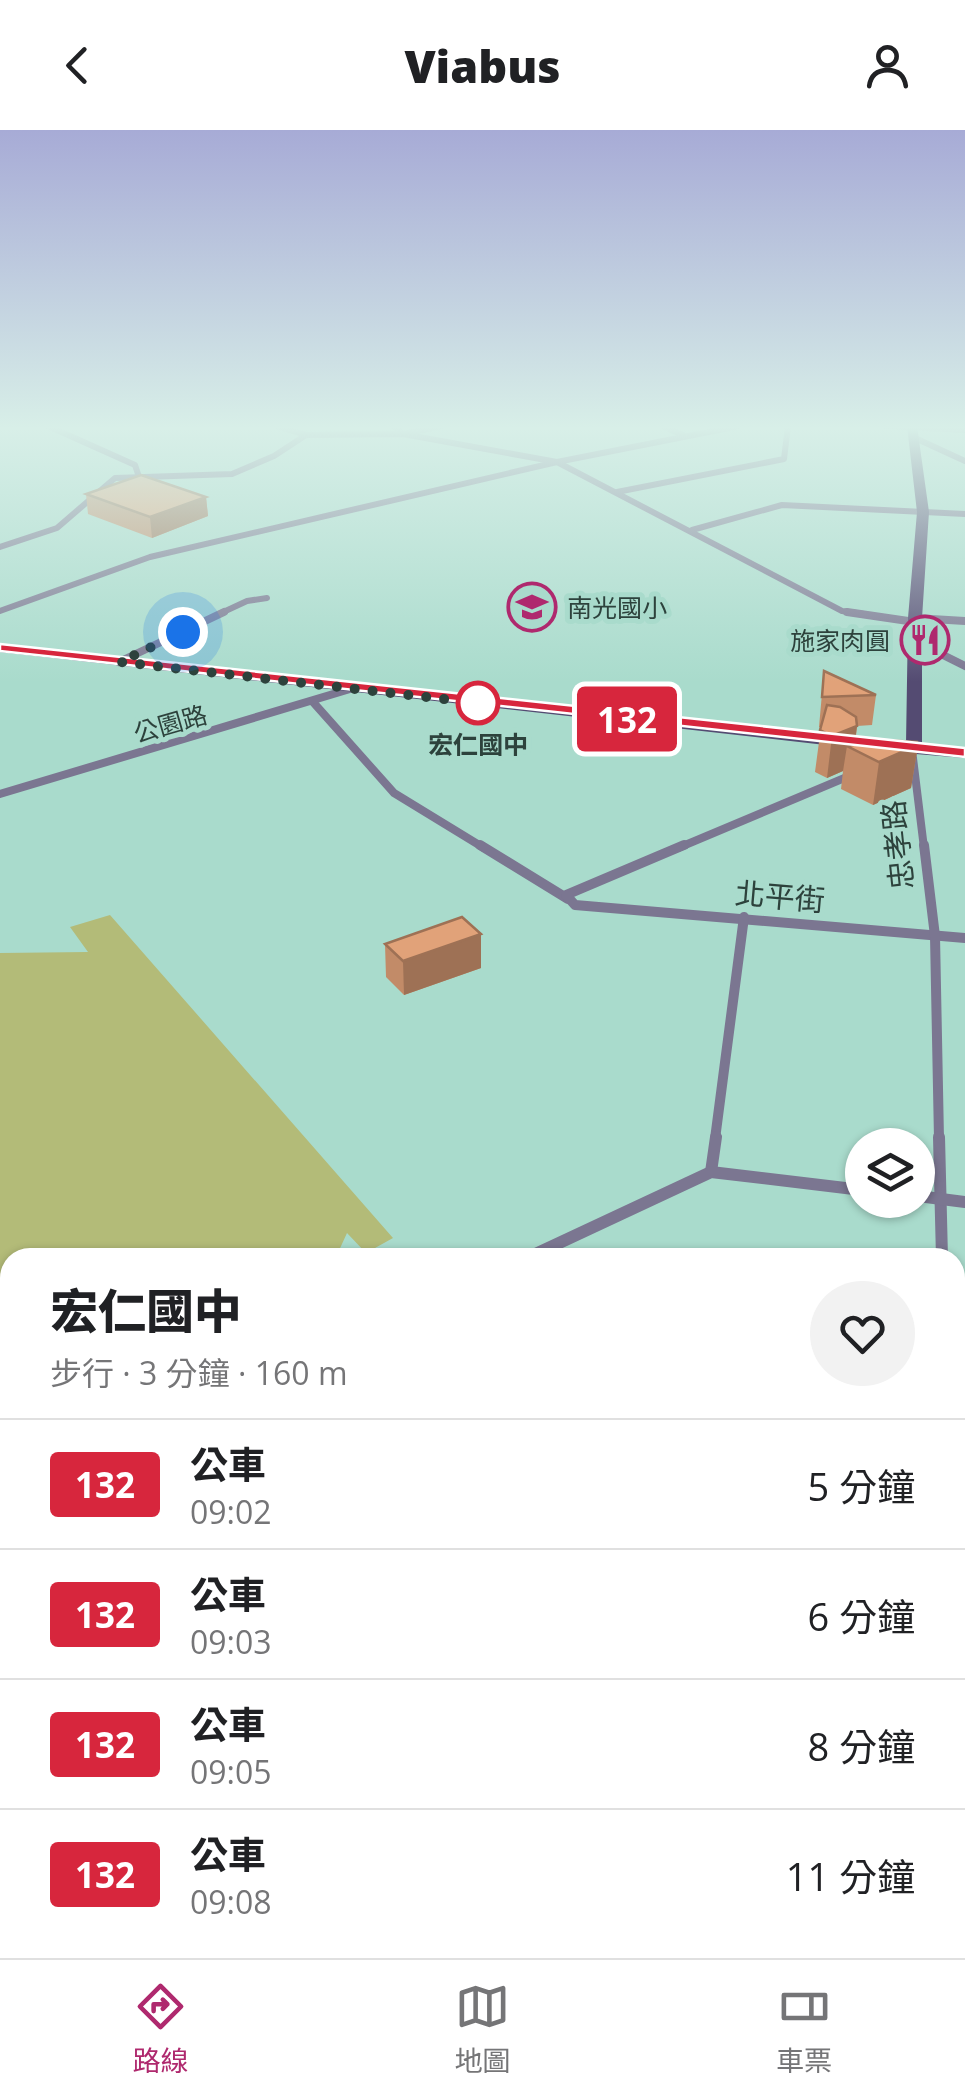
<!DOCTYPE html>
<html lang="zh-TW">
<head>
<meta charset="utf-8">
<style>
	body { margin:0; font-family:"Open Sans","Noto Sans TC",sans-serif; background:#f2f2f2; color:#202124; height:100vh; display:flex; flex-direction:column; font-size:38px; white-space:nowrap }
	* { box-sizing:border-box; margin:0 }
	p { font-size:32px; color:#757577 }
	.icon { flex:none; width:55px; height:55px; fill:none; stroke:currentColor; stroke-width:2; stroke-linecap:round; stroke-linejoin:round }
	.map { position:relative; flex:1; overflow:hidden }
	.panel { position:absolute; left:0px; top:1118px; width:965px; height:712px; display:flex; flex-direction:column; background:#fff; border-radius:30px 30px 0 0; box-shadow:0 2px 8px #0004 }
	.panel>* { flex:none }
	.badge { padding:0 20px; border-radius:8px; font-size:35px; line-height:65px }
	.tools { position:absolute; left:845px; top:998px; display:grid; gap:20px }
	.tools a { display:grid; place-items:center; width:90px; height:90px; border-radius:50%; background:#fff; box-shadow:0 2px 8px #0004; font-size:50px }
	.you { position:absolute; width:50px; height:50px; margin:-25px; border:8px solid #fff; border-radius:50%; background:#1a73e8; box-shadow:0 0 0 15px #1a73e833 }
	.map>.badge { position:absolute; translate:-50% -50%; box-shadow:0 0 0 5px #fff }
	.round { display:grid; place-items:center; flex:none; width:105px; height:105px; border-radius:52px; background:#f2f2f2 }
	.overview { display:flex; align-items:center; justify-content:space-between; height:170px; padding:0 50px }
	h1 { font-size:48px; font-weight:800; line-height:75px }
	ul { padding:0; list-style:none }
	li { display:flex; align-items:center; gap:30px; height:130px; padding:0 50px; border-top:2px solid #e0e0e0 }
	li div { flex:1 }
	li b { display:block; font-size:38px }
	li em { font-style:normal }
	li .badge { min-width:110px; font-weight:700; text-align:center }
	header { display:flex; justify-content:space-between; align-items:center; height:130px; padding:0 50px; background:#fff; font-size:45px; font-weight:800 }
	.dock { display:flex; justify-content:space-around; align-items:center; height:140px; border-top:2px solid #e0e0e0; background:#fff; font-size:28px; color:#757577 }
	.dock a { display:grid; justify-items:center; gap:5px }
	.dock .on { color:#af296e }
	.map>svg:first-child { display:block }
	.green { fill:#b3bb78 }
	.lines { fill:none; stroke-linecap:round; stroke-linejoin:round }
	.street-far4 { stroke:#7b7691; stroke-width:6 }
	.street-far3 { stroke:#7b7691; stroke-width:8 }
	.street-far2 { stroke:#7b7691; stroke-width:10 }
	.street-far1 { stroke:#7b7691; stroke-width:12 }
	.street { stroke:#7b7691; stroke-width:15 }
	.secondary { fill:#544b72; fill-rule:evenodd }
	.wall { fill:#c28b68 }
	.shaded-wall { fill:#9e7155 }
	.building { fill:#e1a279; stroke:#9e7155; stroke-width:2.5 }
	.line { fill:#d7263d; stroke:#fff; stroke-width:2.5 }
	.walk { stroke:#2d423c; stroke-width:10; stroke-dasharray:0 18 }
	.stop-dot { fill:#fff; stroke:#d7263d; stroke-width:5 }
	.labels { text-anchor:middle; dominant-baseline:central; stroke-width:10; stroke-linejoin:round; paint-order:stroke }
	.far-poi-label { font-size:25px; fill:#2d423c; stroke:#a9dbcc; text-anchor:start }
	.far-street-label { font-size:25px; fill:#2d423c; stroke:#a9dbcc }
	.far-stop-label { font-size:25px; font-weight:bold; fill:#2d423c; stroke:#a9dbcc }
	.street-label { font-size:30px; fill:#2d423c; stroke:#a9dbcc }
</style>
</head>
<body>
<header><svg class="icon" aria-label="back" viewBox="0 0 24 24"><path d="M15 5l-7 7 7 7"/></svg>Viabus<svg class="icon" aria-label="person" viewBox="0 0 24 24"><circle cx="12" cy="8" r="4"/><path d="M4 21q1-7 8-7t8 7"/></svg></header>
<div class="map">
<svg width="965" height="1828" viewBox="0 0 965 1828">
	<rect width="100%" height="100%" fill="#a9dbcc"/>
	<path class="green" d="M 110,785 L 393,1108 L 366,1123 L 347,1103 L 336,1127 L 10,1128 L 10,1243 L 0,1241 L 0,823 L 88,822 L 70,797 Z"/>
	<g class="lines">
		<g class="street-far4">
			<path d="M 48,296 L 135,335 L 138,344"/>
			<path d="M 276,296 L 306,305"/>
			<path d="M 394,296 L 403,304 L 442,296"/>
			<path d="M 662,296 L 683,305"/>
			<path d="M 886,296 L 965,300"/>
			<path d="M 915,308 L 965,331"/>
			<path d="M 617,362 L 784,329 L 788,296"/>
			<path d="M 692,400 L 782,375 L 965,384"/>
			<path d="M 0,417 L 57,398 L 115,348 L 232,344 L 274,326 L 306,305 L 403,304 L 557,332 L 842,481 L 864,484"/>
			<path d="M 0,481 L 150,427 L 557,332 L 739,296"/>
			<path d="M 219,484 L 247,471 L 267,468"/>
		</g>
		<g class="street-far3">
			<path d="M 847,482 L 915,492"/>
			<path d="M 915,488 L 965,491"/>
			<path d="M 915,511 L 965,536"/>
			<path d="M 119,532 L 224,482"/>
			<path d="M 313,572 L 394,663 L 484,718"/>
			<path d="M 912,620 L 924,718"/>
			<path d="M 0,664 L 350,559"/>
			<path d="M 678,718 L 854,644"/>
		</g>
		<g class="street-far2">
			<path d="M 480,715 L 568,769"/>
			<path d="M 684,715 L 566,765 L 575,775 L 965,808"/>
			<path d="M 924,715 L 935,806 L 939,1009"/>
			<path d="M 715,1009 L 744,787"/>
		</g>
		<g class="street-far1">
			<path d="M 939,1007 L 942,1128"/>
			<path d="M 711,1042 L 716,1007"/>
			<path d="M 918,1066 L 965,1072"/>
			<path d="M 527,1128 L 711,1042 L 862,1060"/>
			<path d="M 955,1354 L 957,1374"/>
			<path d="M 0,1373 L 10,1369"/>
		</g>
		<g class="street">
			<path d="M 957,1371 L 965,1466"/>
			<path d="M 0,1373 L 4,1371"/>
			<path d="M 0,1663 L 10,1657"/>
			<path d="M 0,1675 L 10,1695"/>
			<path d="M 74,1820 L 78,1828"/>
		</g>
		<g class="secondary">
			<path d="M 907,296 L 917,296 L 929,382 L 922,488 L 922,615 L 965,618 L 965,628 L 891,622 L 883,617 L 891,612 L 906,614 L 908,488 L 917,382 Z"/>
			<path d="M 0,514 L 843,607 L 851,612 L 843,617 L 0,522 Z"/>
		</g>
	</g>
	<g class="wall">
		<path d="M 86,364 L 206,367 L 208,386 L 152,408 L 88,384 Z"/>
		<path d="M 824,541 L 876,565 L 872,595 L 857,596 L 855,615 L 918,615 L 911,658 L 873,675 L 841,659 L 843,641 L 827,648 L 815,642 L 821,597 L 819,597 Z"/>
		<path d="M 481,804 L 481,838 L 404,865 L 386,847 L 385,814 Z"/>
	</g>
	<g class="shaded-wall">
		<path d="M 206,367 L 208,386 L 152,408 L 150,387 Z"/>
		<path d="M 857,596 L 854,619 L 847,616 L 843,641 L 827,648 L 832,606 Z"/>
		<path d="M 918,615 L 911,658 L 873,675 L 879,632 Z"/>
		<path d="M 481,804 L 481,838 L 404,865 L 403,831 Z"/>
	</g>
	<g class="building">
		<path d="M 141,345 L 206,367 L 150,387 L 86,364 Z"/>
		<path d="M 824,541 L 876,565 L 822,567 Z"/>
		<path d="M 827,575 L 840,577 L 856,587 L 857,596 L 832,606 L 820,600 Z"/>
		<path d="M 880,610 L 917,612 L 918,615 L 879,632 L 847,616 Z"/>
		<path d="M 462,787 L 481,804 L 403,831 L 385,814 Z"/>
	</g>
	<linearGradient id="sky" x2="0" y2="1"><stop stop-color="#a7abd6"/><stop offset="0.54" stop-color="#d8efe8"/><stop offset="1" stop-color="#d8efe8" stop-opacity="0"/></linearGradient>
	<rect width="965" height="552" fill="url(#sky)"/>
	<path class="line" d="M 0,514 L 965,618 L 965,627 L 0,521 Z"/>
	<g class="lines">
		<path class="walk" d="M 183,502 L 120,532 L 478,573"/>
	</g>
	<defs>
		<g id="school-ring" transform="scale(2.5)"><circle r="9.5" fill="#a9dbcc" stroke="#af296e" stroke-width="1.5"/><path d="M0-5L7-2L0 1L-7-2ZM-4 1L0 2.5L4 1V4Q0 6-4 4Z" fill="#af296e"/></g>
		<g id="restaurant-ring" transform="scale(2.5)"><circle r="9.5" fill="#a9dbcc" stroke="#af296e" stroke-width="1.5"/><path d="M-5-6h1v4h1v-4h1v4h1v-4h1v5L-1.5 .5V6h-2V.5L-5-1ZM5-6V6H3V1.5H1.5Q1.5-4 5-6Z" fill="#af296e"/></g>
	</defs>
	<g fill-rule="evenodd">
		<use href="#school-ring" x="532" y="477"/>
		<use href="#restaurant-ring" x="925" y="510"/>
	</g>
	<circle class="stop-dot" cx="478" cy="573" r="20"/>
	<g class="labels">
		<g class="far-poi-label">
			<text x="567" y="477">南光國小</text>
			<text x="890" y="510" text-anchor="end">施家肉圓</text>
		</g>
		<g class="far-street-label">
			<text transform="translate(170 593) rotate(-16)">公園路</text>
		</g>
		<g class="far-stop-label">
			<text x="478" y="614">宏仁國中</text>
		</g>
		<g class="street-label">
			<text transform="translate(897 715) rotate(-96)">忠孝路</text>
			<text transform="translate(780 766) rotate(5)">北平街</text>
		</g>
	</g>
</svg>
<div class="tools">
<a><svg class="icon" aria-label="layers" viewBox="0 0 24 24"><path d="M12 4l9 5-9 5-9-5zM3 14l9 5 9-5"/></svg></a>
</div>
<div class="you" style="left:183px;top:502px"></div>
<b class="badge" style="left:627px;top:589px;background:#d7263d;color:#fff">132</b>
<section class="panel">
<div class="overview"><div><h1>宏仁國中</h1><p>步行 · 3 分鐘 · 160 m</p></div><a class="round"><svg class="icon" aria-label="heart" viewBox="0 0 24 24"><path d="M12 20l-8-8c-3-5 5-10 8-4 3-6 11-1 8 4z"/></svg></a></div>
<ul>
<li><span class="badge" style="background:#d7263d;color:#fff">132</span><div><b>公車</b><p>09:02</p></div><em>5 分鐘</em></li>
<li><span class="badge" style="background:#d7263d;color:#fff">132</span><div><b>公車</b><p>09:03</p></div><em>6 分鐘</em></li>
<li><span class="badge" style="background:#d7263d;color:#fff">132</span><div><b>公車</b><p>09:05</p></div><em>8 分鐘</em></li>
<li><span class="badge" style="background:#d7263d;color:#fff">132</span><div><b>公車</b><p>09:08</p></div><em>11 分鐘</em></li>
</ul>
</section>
</div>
<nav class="dock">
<a class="on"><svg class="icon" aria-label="directions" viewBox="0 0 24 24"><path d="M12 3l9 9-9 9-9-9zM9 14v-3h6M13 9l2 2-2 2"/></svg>路線</a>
<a><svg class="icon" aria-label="map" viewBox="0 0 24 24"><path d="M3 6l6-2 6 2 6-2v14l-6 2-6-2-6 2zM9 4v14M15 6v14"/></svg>地圖</a>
<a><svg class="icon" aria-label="tickets" viewBox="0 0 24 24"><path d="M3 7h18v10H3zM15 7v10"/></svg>車票</a>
</nav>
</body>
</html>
